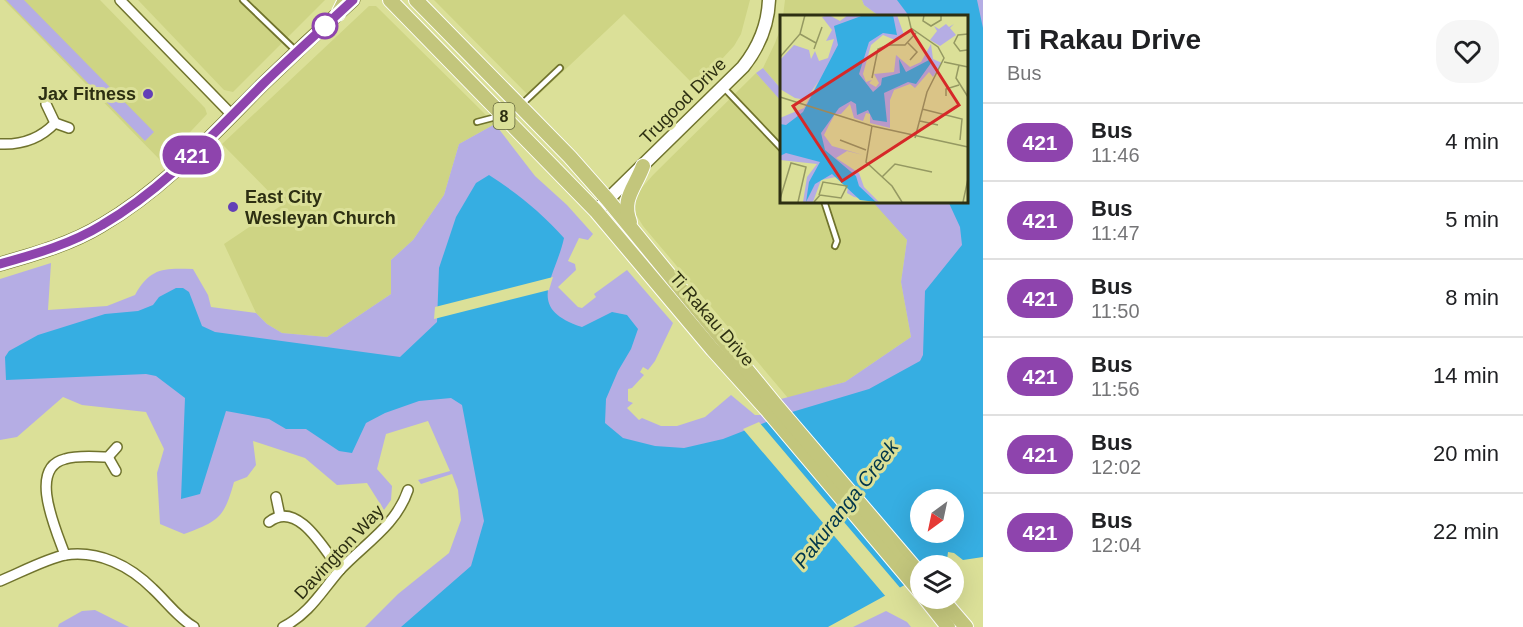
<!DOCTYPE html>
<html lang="en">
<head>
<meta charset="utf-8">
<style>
	body { margin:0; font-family:Arial,sans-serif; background:#f6f6f6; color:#202124; height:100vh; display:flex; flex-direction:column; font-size:22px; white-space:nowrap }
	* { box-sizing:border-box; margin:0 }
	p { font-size:20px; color:#757577 }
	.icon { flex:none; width:33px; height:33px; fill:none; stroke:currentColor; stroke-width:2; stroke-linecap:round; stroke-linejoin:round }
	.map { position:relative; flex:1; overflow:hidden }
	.side { display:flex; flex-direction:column; background:#fff; width:540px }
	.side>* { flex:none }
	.badge { padding:0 12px; border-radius:20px; font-size:21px; line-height:39px }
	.needle { width:39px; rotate:213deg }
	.fabs { position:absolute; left:910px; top:489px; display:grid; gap:12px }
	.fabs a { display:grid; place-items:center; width:54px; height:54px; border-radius:50%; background:#fff; box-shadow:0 6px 24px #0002; font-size:30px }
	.map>.badge { position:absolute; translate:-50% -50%; box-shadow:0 0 0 3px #fff }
	.round { display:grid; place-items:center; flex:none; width:63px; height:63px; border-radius:24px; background:#f6f6f6 }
	.headline { display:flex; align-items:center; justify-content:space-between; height:102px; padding:0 24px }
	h1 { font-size:28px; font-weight:600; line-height:45px }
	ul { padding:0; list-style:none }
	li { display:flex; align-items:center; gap:18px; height:78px; padding:0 24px; border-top:2px solid #e0e0e0 }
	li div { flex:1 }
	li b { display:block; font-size:22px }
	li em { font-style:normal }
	li .badge { min-width:66px; font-weight:700; text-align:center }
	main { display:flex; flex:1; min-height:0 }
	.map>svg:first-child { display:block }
	.built { fill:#ced484 }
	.green { fill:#b5ade4 }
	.water { fill:#36aee2; fill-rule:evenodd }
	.pier { fill:#dbe098 }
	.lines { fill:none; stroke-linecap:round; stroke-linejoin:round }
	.lane-casing { stroke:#70732d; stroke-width:8 }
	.street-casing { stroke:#70732d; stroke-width:12 }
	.secondary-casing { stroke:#70732d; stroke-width:15 }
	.primary-casing { stroke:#fff; stroke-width:16 }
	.lane { stroke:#fff; stroke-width:4.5 }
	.street { stroke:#fff; stroke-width:9 }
	.secondary { stroke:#fff; stroke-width:12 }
	.primary { stroke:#c3c67c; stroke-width:14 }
	.line-casing { stroke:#fff; stroke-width:14 }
	.line { stroke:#8e44ad; stroke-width:9 }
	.stop-dot { fill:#fff; stroke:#8e44ad; stroke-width:3 }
	.poi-dot { fill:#633fb7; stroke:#dbe098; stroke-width:2 }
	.labels { text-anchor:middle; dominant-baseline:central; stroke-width:6; stroke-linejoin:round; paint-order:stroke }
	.shield { fill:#dbe098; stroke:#61643a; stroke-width:1.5 }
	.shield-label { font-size:16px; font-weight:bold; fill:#2d2f12 }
	.poi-label { font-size:18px; font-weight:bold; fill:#2d2f12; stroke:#dbe098; text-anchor:end }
	.street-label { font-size:18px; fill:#2d2f12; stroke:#dbe098 }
	.water-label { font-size:20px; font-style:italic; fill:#01364b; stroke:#dbe098 }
	.inset-road { fill:none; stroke:#959962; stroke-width:1.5 }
	.view { fill:#d62828; fill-opacity:0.15; stroke:#d62828; stroke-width:3 }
	.inset-edge { fill:none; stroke:#2d2f12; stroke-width:3 }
</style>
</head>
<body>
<main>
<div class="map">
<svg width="983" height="627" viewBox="0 0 983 627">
	<rect width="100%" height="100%" fill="#dbe098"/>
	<g class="built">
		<path d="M 4,0 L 100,0 L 205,108 L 207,114 L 162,162 Z"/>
		<path d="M 138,0 L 325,0 L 233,92 L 224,90 Z"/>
		<path d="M 434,0 L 750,0 L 741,34 L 734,46 L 696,87 L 624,14 L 533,100 Z"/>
		<path d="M 785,0 L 862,0 L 864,5 L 879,16 L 783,16 Z"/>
		<path d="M 369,6 L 376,6 L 495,124 L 459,144 L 444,195 L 413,240 L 391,260 L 391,294 L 327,337 L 282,333 L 267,324 L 256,313 L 224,244 L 282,205 L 222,144 Z"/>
		<path d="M 782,24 L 782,90 L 763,68 L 775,43 Z"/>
		<path d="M 756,73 L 782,101 L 782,201 L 873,201 L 907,240 L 901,282 L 911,337 L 845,382 L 788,398 L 643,226 L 635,213 L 633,204 L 638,192 L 653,175 Z"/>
	</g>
	<g class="green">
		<path d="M 6,0 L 24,0 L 154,132 L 145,141 Z"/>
		<path d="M 862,0 L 983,0 L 983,370 L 694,627 L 365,627 L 398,594 L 449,553 L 461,520 L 458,490 L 452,474 L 421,484 L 418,480 L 450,471 L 428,421 L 386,434 L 377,469 L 392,486 L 391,500 L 384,510 L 367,483 L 337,485 L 305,458 L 253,441 L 256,465 L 247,477 L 234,482 C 224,518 219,521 184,534 L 160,524 L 157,473 L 164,449 L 146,412 L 82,405 L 63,397 L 17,437 L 0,440 L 0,279 L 51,263 L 48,310 L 107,306 L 135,295 C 150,267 165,268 193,269 L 208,295 L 211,307 L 256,313 L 267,324 L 282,333 L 327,337 L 391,294 L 391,260 L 413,240 L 444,195 L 459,144 L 495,124 L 535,176 L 567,205 L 593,234 L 588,240 L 579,238 L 568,261 L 575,264 L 576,270 L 558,287 L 578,307 L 582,308 L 596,297 L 594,294 L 627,270 L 673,323 L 655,361 L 648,370 L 643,367 L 640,372 L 644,375 L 632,388 L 628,389 L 628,401 L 633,403 L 627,408 L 639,420 L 642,418 L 661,426 L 677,426 L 705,417 L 731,395 L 755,415 L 762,415 L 768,422 L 792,412 L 781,399 L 845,382 L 911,337 L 901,282 L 907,240 L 872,201 L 966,201 L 966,16 L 879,16 L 864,5 Z"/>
		<path d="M 763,68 L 782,90 L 782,102 L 756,73 Z"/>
		<path d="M 95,610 L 129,627 L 58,627 L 59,624 L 82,611 Z"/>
		<path d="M 886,611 L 907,622 L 911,627 L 853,627 Z"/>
	</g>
	<path class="water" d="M 897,0 L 977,0 L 983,28 L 983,557 L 963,560 L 954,553 L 948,552 L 947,560 L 941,565 L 921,566 L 921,576 L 828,627 L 401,627 L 471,566 L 484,521 L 462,405 L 451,398 L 419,401 L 385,413 L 366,423 L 352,453 L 339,451 L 306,429 L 286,429 L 269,419 L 226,411 L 200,494 L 181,499 L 185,398 L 156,376 L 146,374 L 6,380 L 5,357 L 9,351 L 38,335 L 105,314 L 138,311 L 153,305 L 159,297 L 176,288 L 183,288 L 189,292 L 202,326 L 215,332 L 400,357 L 437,322 L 439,268 L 456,217 L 476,183 L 489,175 C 517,193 542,213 564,238 C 555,279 524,308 582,327 L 612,312 L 627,315 L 638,329 L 631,349 L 618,371 L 606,399 L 605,423 L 623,438 L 655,446 L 684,448 L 723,439 L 792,412 L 869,389 L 920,361 L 923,355 L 925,291 L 962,245 L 960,227 L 948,201 L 966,201 L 966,16 L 909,16 ZM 921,500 L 954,500 L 954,532 L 921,532 Z"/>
	<g class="pier">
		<path d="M 553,277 L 549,290 L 434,319 L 435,307 Z"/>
		<path d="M 759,422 L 820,494 L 902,590 L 887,598 L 743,429 Z"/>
	</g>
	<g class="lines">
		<g class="lane-casing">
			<g id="lane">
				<path d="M 243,0 L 295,50"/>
				<path d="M 724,88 L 782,149"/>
				<path d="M 522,104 L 560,68"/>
				<path d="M 477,122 L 500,116"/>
				<path d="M 824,201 L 837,241 L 835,246"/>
			</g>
		</g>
		<g class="street-casing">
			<g id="street">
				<path d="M 120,0 L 232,115"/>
				<path d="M 55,123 L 69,128"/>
				<path d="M 0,144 C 21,145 40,139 55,123 L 46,104"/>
				<path d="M 108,457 L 116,471"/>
				<path d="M 276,497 L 280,516"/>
				<path d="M 269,522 C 298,499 325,551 340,570"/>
				<path d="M 65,555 C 57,532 27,468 65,459 C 78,455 94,457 108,457 L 117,447"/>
				<path d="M 0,581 C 17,574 48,558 65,555 C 99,550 130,566 153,589 C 167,602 178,618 194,627"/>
				<path d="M 283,627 C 309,614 321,592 339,571 C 364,544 396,526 408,490"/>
			</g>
		</g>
		<g class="secondary-casing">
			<g id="secondary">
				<path d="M 596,211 L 743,67 C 759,47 768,25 769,0"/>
				<path d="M 0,264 C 35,254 71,244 102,225 C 164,189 213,134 263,84 C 293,55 323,27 353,0"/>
			</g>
		</g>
		<g class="primary-casing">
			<g id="primary">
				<path d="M 390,0 L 596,211 L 713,350 L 767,410 L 921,593"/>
				<path d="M 416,0 L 570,157 L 608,200 L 775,404 L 921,575"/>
				<path d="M 338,14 L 345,0"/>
				<path d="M 630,222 C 621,199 635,188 643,166"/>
				<path d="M 925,598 L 948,627"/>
				<path d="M 941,598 L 966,627"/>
			</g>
		</g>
		<use href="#lane" class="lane"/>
		<use href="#street" class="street"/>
		<use href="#secondary" class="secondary"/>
		<use href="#primary" class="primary"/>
	</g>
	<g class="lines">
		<g class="line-casing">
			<path id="line" d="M 0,264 C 35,254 71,244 102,225 C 164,189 213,134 263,84 C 293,55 323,28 353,0"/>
		</g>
		<use href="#line" class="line"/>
	</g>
	<circle class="stop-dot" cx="325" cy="26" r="12"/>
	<g class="poi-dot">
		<circle cx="148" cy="94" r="6"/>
		<circle cx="233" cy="207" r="6"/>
	</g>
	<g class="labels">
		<rect class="shield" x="493.5" y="103" width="21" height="26" rx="4.5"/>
		<g class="shield-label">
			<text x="504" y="116">8</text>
		</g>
		<g class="poi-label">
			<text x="136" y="94">Jax Fitness</text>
			<text x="245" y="197" text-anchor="start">East City<tspan x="245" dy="21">Wesleyan Church</tspan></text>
		</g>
		<g class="street-label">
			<text transform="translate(683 101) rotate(-45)">Trugood Drive</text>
			<text transform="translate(712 319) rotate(49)">Ti Rakau Drive</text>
			<text transform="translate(339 552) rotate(-47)">Davington Way</text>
		</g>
		<g class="water-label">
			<text transform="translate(846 504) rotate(-52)">Pakuranga Creek</text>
		</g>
	</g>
	<g transform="translate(780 15)">
		<rect width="188" height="188" fill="#dbe098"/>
		<path d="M 49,0 L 60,6 L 68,0 L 93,0 L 0,133 L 0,103 L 24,93 L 39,65 L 26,85 L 15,83 L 0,74 L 0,45 L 14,30 L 29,35 L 31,44 L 35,36 L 39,46 L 48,43 L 54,24 L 46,26 L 52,15 L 42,2 ZM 98,0 L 117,0 L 124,20 L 115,25 L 103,20 L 91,30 L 83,59 L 86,67 L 92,65 L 89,68 L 96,72 L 99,68 L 94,59 L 114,57 L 116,40 L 130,52 L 141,47 L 151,29 L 153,44 L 162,48 L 153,62 L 149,57 L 135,73 L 130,69 L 114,75 L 110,85 L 110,113 L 90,108 L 90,99 L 86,98 L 83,106 L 74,103 L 70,89 L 61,99 L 55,99 L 49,110 L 44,120 L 52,131 L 83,140 L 67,136 L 56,143 L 79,158 L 84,172 L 99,187 L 74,182 L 67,178 L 68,172 L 56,162 L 41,165 L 33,187 L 23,187 L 27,162 L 37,149 L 0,145 L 0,139 ZM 166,9 L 169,12 L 174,9 L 170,13 L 176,20 L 160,31 L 150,25 L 157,16 L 154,11 L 159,14 Z" fill="#b5ade4"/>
		<path d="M 84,0 L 113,0 L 117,20 L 103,18 L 89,27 L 79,59 L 93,77 L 101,70 L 102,63 L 120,58 L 119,44 L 126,57 L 149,45 L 151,48 L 136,69 L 128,67 L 104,78 L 107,107 L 93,105 L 88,95 L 77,100 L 76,89 L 71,86 L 59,93 L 41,118 L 45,135 L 76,161 L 79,171 L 96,187 L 80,185 L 52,159 L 35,169 L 26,187 L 29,167 L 40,147 L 6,138 L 0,141 L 0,109 L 6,110 L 23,97 L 58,30 L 54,11 Z" fill="#36aee2"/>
		<path class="inset-road" d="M 128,0 L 131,13 L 158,32 L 164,43 L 147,77 L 135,123M 144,0 L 143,6 L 151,11 L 161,5 L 161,0M 20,19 L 36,28M 128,28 L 137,37 L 130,45M 34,34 L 42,12M 187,35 L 180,36 L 174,28 L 178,20 L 188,19M 0,42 L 20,19 L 25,0M 164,47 L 188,52M 179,50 L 176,63 L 188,82M 92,63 L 98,34 L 108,30 L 125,30 L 136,18M 166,81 L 166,74 L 179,70M 0,82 L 92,111 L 188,132M 142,94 L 182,104 L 180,125M 140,106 L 158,110M 92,111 L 86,147 L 112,171 L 122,187M 60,125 L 86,135M 102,162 L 115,149 L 152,157M 0,184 L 11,148 L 26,152 L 18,187M 34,187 L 40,180 L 61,183 L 67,171 L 43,167 L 39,180M 183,187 L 188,164"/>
		<path class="view" d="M 131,15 L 179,90 L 62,166 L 13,91 Z"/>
		<rect width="188" height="188" class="inset-edge"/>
	</g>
</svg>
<div class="fabs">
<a><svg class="needle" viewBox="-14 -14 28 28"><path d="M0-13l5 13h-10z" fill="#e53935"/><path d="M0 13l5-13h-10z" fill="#757577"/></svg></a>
<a><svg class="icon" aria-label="layers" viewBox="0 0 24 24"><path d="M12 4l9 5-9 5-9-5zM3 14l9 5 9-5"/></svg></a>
</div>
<b class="badge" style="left:192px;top:155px;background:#8e44ad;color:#fff">421</b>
</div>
<section class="side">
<div class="headline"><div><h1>Ti Rakau Drive</h1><p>Bus</p></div><a class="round"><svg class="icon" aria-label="heart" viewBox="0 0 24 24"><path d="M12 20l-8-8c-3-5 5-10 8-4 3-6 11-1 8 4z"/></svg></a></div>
<ul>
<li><span class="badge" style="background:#8e44ad;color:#fff">421</span><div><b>Bus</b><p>11:46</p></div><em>4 min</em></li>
<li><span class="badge" style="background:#8e44ad;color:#fff">421</span><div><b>Bus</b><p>11:47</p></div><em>5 min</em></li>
<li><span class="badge" style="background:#8e44ad;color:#fff">421</span><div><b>Bus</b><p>11:50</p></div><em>8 min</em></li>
<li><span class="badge" style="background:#8e44ad;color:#fff">421</span><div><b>Bus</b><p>11:56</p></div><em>14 min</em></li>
<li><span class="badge" style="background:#8e44ad;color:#fff">421</span><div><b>Bus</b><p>12:02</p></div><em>20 min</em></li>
<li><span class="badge" style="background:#8e44ad;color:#fff">421</span><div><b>Bus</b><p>12:04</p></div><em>22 min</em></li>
</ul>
</section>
</main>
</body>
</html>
